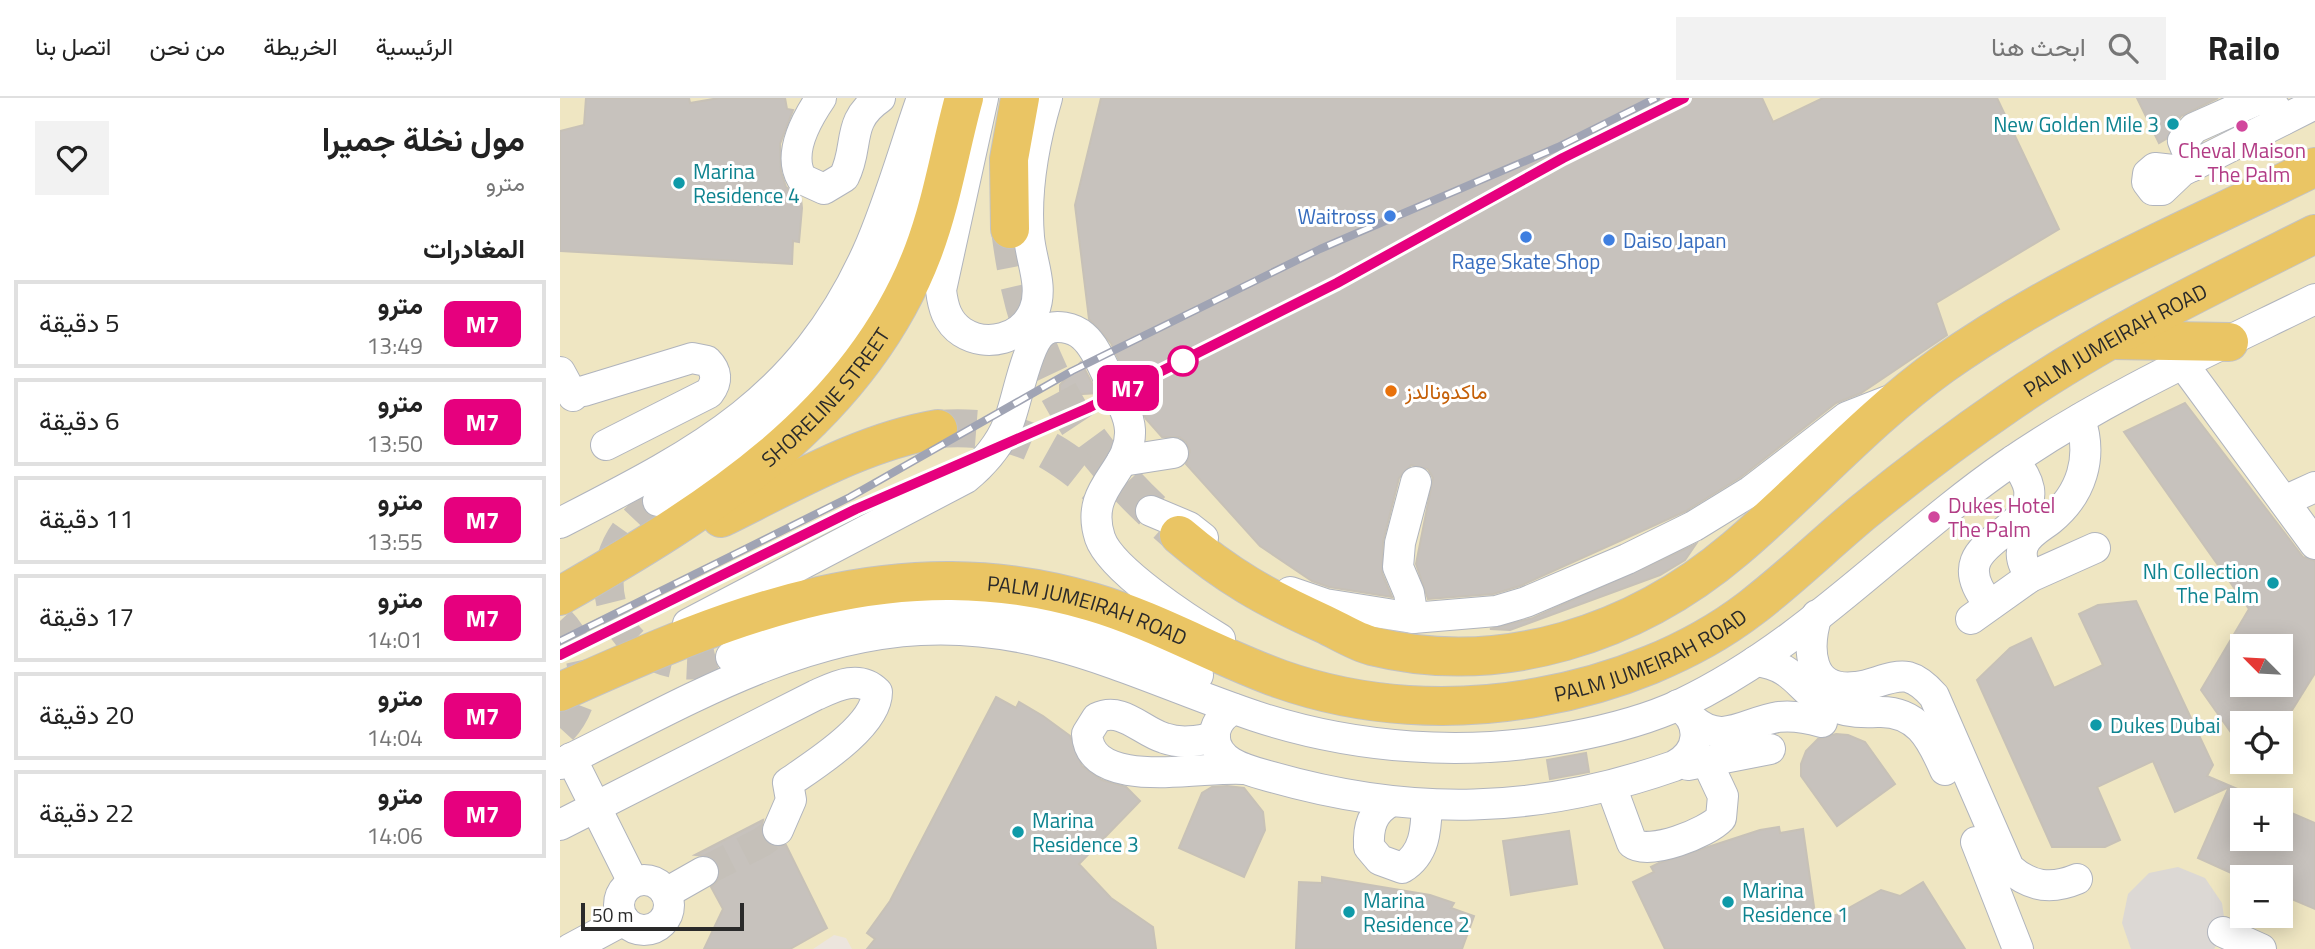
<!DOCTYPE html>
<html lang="ar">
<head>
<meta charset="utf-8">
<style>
	body { margin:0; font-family:"Titillium Web",Vazirmatn,sans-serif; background:#f2f2f2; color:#222; direction:rtl; height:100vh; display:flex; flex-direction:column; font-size:26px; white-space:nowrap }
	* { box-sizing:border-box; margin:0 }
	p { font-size:23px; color:#767676 }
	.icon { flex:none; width:38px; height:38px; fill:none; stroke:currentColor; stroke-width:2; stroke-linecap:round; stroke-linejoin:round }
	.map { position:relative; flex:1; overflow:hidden; direction:ltr }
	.side { display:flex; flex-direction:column; background:#fff; width:560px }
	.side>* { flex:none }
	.badge { padding:0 14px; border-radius:10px; font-size:24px; line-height:46px }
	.needle { width:46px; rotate:294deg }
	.controls { position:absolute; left:1670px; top:536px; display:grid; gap:14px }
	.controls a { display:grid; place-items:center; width:63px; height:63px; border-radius:0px; background:#fff; box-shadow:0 4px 18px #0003; font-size:35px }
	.scale { position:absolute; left:21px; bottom:18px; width:163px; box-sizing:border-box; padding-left:7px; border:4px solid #2a2a2a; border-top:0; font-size:19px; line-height:24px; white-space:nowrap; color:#2a2a2a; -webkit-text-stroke:5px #fff; paint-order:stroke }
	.map>.badge { position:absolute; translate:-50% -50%; box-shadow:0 0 0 4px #fff }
	h2 { padding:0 35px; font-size:26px; line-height:63px }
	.round { display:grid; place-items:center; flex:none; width:74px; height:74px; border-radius:0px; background:#f2f2f2 }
	.head { display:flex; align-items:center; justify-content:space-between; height:119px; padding:0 35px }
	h1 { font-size:33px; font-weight:700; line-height:52px }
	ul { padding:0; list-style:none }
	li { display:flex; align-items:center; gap:21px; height:88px; margin:0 14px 10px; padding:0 21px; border:4px solid #e0e0e0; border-radius:0px }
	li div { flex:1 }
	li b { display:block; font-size:26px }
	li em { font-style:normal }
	li .badge { min-width:77px; font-weight:700; text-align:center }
	header { display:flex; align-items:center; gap:42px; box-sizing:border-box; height:98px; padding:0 35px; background:#fff; border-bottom:2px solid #e0e0e0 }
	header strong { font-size:33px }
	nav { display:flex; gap:38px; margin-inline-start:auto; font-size:24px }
	.search { width:490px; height:63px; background:#f2f2f2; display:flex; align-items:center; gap:18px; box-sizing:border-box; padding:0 24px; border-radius:0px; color:#767676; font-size:26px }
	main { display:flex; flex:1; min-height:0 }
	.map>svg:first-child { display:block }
	.sand { fill:#efe6c2; fill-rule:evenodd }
	.plaza { fill:#dcd8d4 }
	.building { fill:#c7c2bd; stroke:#c7c1b7; stroke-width:2; fill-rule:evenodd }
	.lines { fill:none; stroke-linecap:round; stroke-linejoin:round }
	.minor-tunnel { stroke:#c5c0b9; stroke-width:30; stroke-dasharray:30 15; stroke-linecap:butt }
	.major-tunnel { stroke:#c5c0b9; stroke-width:38; stroke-dasharray:38 19; stroke-linecap:butt }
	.minor-casing { stroke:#b0b4bd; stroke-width:32 }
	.major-casing { stroke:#c3c3c3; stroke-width:40 }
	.minor { stroke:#fff; stroke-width:30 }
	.major { stroke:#eac564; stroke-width:38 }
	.rail-casing { stroke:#a0a4b4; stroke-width:8 }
	.rail { stroke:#fff; stroke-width:5; stroke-dasharray:16; stroke-linecap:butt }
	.line-casing { stroke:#fff; stroke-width:16 }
	.line { stroke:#e6007e; stroke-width:10 }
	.culture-dot { fill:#0f9aa8; stroke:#fff; stroke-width:2.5 }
	.hotel-dot { fill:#d1479c; stroke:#fff; stroke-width:2.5 }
	.shop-dot { fill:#3f7fe0; stroke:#fff; stroke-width:2.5 }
	.stop-dot { fill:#fff; stroke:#e6007e; stroke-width:3.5 }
	.food-dot { fill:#e8710a; stroke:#fff; stroke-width:2.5 }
	.labels { text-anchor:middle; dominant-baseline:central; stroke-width:6; stroke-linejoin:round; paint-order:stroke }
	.culture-label { font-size:21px; fill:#0d838f; stroke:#fff; text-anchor:start }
	.hotel-label { font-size:21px; fill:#b23c85; stroke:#fff }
	.shop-label { font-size:21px; fill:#366cbe; stroke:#fff; text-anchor:end }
	.street-label { font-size:21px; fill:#2a2a2a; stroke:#fff }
	.food-label { font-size:21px; fill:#c56008; stroke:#fff; text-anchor:start }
</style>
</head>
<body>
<header>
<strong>Railo</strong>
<div class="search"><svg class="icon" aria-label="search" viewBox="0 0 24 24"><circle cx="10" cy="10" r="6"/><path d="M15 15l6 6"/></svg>ابحث هنا</div>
<nav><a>الرئيسية</a><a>الخريطة</a><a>من نحن</a><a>اتصل بنا</a></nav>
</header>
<main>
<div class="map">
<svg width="1755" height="851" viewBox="0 0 1755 851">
	<rect width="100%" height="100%" fill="#ece5dd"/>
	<path class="sand" d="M 0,0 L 1755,0 L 1755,851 L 292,851 L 286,840 L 274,837 L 253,851 L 0,851 ZM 1682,548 L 1720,548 L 1720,586 L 1682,586 ZM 1682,625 L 1720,625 L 1720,663 L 1682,663 ZM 1682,702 L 1720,702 L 1720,740 L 1682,740 ZM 1682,779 L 1720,779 L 1720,817 L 1682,817 Z"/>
	<path class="plaza" d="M 1618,769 L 1645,780 L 1662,805 L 1664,819 L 1656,848 L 1654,851 L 1571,851 L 1562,825 L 1568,796 L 1589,775 Z"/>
	<g class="building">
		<path d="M 26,0 L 129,0 L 130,5 L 159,0 L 225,0 L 227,11 L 233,12 L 220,46 L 221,74 L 226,89 L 241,100 L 242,110 L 239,144 L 233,143 L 232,166 L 0,153 L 0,33 L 24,27 Z"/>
		<path d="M 541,0 L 1202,0 L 1213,24 L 1263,0 L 1437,0 L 1499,131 L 1376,205 L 1387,237 L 1301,295 L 1276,305 L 1181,379 L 1126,413 L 960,488 L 933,496 L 868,501 L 856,466 L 873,380 L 868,371 L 851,367 L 839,380 L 823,444 L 822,475 L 832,499 L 769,489 L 752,483 L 700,448 L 626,366 L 630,353 L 626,344 L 619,339 L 602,339 L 586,321 L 551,245 L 529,221 L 515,107 Z"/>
		<path d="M 1577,0 L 1658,0 L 1621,18 L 1606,41 L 1599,45 Z"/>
		<path d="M 521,264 L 537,295 L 507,297 L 500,293 L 500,287 Z"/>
		<path d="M 1625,305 L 1743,459 L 1755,463 L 1755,575 L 1724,625 L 1682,625 L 1682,650 L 1641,592 L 1689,511 L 1564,334 ZM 1682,548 L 1720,548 L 1720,586 L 1682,586 Z"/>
		<path d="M 1136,446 L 1125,462 L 1100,477 L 950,532 L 930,531 L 973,520 Z"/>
		<path d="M 1576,503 L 1653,667 L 1647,678 L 1682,693 L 1682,740 L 1720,740 L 1720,710 L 1755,725 L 1755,811 L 1720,796 L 1720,779 L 1680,779 L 1638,760 L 1669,689 L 1615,714 L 1593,663 L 1537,689 L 1560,742 L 1545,749 L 1492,749 L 1417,582 L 1450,550 L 1471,540 L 1494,590 L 1543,567 L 1519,516 L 1538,507 Z"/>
		<path d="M 436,599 L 456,610 L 459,604 L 483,618 L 510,638 L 522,668 L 542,682 L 566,689 L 580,703 L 519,766 L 551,800 L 593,829 L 596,851 L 307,851 L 315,841 L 307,835 L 330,803 Z"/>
		<path d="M 1276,636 L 1288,637 L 1305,644 L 1335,686 L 1277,728 L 1241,678 L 1241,666 L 1246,653 L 1258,641 Z"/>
		<path d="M 1026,655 L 1029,674 L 990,681 L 987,662 Z"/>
		<path d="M 667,688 L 684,690 L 703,714 L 705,732 L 684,779 L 619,750 L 642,695 L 652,689 Z"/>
		<path d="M 203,722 L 201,733 L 204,742 L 212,748 L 226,747 L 267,830 L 230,851 L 144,851 L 163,811 L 151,789 L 158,782 L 160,773 L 152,759 L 135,757 Z"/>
		<path d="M 1219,729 L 1220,735 L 1243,731 L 1256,823 L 1276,817 L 1321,792 L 1340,798 L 1363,784 L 1405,851 L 1105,851 L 1073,784 L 1094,774 L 1091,769 L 1099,765 L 1200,732 Z"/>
		<path d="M 1009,733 L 1017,786 L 951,797 L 943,743 Z"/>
		<path d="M 762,779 L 870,797 L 894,805 L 891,810 L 914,818 L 902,851 L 736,851 L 739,784 L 762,785 Z"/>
	</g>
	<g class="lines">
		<g class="minor-tunnel">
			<path d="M 98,403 C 0,464 60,600 171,559"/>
			<path d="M 0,523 C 30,555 31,602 0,634"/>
			<path d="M 143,774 L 202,744 L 218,732"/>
		</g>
		<g class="major-tunnel">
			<path d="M 450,131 C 466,264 518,350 619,437"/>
			<path d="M 378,331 C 455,326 495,349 550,400"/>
		</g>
		<g class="minor-casing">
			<g id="minor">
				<path d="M 261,0 C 246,22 227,56 242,81 L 264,91 L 284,79 C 300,48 285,24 320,0"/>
				<path d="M 423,0 L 381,192 C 383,209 387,224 402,234 C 427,250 462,241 474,213 C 484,189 471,163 469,139 C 465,93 474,44 487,0"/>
				<path d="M 1633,68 L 1623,43 L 1634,30 L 1699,1 L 1711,4 L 1723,22"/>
				<path d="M 1622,73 L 1595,70 L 1588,76 L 1587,84 L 1593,92 L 1602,92 L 1622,73 L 1755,6"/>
				<path d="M 1623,266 L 1755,446"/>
				<path d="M 0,274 L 13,298"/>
				<path d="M 24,293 L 132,260 L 147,263 C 157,273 158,283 149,295 L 46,347"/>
				<path d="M 562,363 L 613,355"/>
				<path d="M 98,403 C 252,322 358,185 373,7"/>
				<path d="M 1724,403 L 1755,389"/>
				<path d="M 591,413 L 629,429 L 643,440"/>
				<path d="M 0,425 C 138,354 239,304 307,155 C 329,106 344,51 362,0"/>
				<path d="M 1470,479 C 1465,469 1459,460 1463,448 C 1467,436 1481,429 1490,422 C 1522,396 1533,359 1520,321"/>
				<path d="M 730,494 L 765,506 L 853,520 L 936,513 L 966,504 L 1067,461 L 1134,428 L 1191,393 L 1287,319 L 1328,303"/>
				<path d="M 1429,506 C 1377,442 1476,441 1469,391 C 1467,380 1460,371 1454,362"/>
				<path d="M 1257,517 C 1247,549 1247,595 1296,589 C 1313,588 1331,576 1348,579 C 1359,582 1367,590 1374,598 L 1449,770 C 1470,789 1491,792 1517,781"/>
				<path d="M 853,520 L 849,495 L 838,469 L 840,445 L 856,384"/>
				<path d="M 1411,521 L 1470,479 L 1535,450"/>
				<path d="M 128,526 L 406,380 C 424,365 439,348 448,326 C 457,305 466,245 484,233 C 495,225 514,230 523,238 C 536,249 543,269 550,283 C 558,298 569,315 570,332 C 572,375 523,388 540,440 C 551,472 630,523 660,541"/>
				<path d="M 171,559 C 284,507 410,493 530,532 C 567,544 603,561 638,577"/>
				<path d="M 1196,563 C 1238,569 1237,592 1269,607 C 1284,614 1300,615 1317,614 C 1357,612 1371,640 1385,672"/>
				<path d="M 674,611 C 664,616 657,623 655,634 C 651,665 690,673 712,679 C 852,719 977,716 1114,668 C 1141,654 1143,624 1118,607"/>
				<path d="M 1133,622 C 1162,648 1186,624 1218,619 C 1233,617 1248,620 1262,624"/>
				<path d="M 655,639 C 638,643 621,646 604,640 C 581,633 562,608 537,620 L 527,636 C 530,695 646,667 684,671"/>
				<path d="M 11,660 L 73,784"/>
				<path d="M 0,666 C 115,610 230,539 360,532 C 484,525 582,580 695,618 C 795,651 906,659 1010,639 C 1047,632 1087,622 1121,606 C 1244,548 1338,442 1448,366 C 1544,300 1651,252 1755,201"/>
				<path d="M 1128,667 L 1210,651"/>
				<path d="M 1051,688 L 1072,745 C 1089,758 1147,735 1161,720 L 1163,698 L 1147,664"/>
				<path d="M 830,704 C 812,714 808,729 809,749 L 820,762 L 842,770 C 865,756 866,732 867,707"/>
				<path d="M 0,727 L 256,597 C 276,588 299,576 317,594 C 317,628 254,667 228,685 L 231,702 L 218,732"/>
				<path d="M 1416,744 L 1458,851"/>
				<circle cx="84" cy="807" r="25"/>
				<path d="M 106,795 L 143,774"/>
				<path d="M 1663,834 L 1701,851"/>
				<path d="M 10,851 L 64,822"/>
			</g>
		</g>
		<g class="major-casing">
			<g id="major">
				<path d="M 450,131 L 449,61 L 460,0"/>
				<path d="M 1552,242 L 1669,244"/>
				<path d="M 161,420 C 231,386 301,344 378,331"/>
				<path d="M 619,437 C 667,478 706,500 764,526 C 779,533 796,544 812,548 C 941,580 1075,536 1175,451 C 1245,392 1307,321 1382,267 C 1496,186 1630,131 1755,69"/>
				<path id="s1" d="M 0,498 C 147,414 300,320 363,154 C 382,104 390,51 404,0"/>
				<path id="s2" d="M 0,594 C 175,515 338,447 532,504 C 597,523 656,558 720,581 C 802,610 893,615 979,599 C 1053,586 1131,556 1191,510 C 1230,480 1265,446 1302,415 C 1350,376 1399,339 1450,304 C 1546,238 1651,188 1755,136"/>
			</g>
		</g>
		<use href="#minor" class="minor"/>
		<use href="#major" class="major"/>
		<g class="rail-casing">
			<g id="rail">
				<path d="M 0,543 L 290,399 L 512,273 L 581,239 L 760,151 L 998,49 L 1096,0"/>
				<path d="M 0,557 L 296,411 L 528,310 L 777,185 L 1003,60 L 1124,0"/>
			</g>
		</g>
		<use href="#rail" class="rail"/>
	</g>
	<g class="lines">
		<g class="line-casing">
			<path id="line" d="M 0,557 L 296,411 L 528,310 L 777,185 L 1003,60 L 1124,0"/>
		</g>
		<use href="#line" class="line"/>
	</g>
	<g class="culture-dot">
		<circle cx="1613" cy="26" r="7"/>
		<circle cx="119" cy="85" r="7"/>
		<circle cx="1713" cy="485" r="7"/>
		<circle cx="1536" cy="627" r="7"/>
		<circle cx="458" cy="734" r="7"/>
		<circle cx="1168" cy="804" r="7"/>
		<circle cx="789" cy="814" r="7"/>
	</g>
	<g class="hotel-dot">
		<circle cx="1682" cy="28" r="7"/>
		<circle cx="1374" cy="419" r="7"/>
	</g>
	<g class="shop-dot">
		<circle cx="830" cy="118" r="7"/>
		<circle cx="966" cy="139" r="7"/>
		<circle cx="1049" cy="142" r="7"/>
	</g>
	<circle class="stop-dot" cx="623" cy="263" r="14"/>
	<circle class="food-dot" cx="831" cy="293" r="7"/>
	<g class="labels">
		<g class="culture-label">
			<text x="1599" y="26" text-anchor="end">New Golden Mile 3</text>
			<text x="133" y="73">Marina<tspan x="133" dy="24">Residence 4</tspan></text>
			<text x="1699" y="473" text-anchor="end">Nh Collection<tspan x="1699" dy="24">The Palm</tspan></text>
			<text x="1550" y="627">Dukes Dubai</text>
			<text x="472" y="722">Marina<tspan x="472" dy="24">Residence 3</tspan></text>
			<text x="1182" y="792">Marina<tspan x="1182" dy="24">Residence 1</tspan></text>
			<text x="803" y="802">Marina<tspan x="803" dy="24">Residence 2</tspan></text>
		</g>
		<g class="hotel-label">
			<text x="1682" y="52">Cheval Maison<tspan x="1682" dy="24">- The Palm</tspan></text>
			<text x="1388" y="407" text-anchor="start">Dukes Hotel<tspan x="1388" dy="24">The Palm</tspan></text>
		</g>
		<g class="shop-label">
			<text x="816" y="118">Waitross</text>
			<text x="1063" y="142" text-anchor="start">Daiso Japan</text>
			<text x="966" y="163" text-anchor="middle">Rage Skate Shop</text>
		</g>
		<g class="street-label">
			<text stroke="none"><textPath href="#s2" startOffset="1704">PALM JUMEIRAH ROAD</textPath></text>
			<text stroke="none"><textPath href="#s1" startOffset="334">SHORELINE STREET</textPath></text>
			<text stroke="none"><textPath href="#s2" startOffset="550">PALM JUMEIRAH ROAD</textPath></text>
			<text stroke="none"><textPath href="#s2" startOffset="1138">PALM JUMEIRAH ROAD</textPath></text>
		</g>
		<g class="food-label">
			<text x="845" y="293">ماكدونالدز</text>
		</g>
	</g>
</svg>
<div class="controls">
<a><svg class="needle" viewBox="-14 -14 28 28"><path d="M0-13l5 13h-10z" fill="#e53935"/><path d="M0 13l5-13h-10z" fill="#767676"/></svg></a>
<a><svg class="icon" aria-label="locate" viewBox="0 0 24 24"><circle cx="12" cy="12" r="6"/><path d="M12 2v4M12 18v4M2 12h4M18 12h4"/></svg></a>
<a>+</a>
<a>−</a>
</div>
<div class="scale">50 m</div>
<b class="badge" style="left:568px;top:290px;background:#e6007e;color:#fff">M7</b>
</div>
<section class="side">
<div class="head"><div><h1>مول نخلة جميرا</h1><p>مترو</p></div><a class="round"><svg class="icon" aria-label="heart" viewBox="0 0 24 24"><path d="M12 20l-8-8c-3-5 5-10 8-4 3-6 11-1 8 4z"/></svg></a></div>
<h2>المغادرات</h2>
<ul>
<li><span class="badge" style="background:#e6007e;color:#fff">M7</span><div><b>مترو</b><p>13:49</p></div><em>5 دقيقة</em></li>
<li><span class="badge" style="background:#e6007e;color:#fff">M7</span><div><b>مترو</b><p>13:50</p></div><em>6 دقيقة</em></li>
<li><span class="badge" style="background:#e6007e;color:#fff">M7</span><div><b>مترو</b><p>13:55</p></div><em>11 دقيقة</em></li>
<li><span class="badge" style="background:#e6007e;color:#fff">M7</span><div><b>مترو</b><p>14:01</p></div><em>17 دقيقة</em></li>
<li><span class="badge" style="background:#e6007e;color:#fff">M7</span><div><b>مترو</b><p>14:04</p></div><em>20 دقيقة</em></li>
<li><span class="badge" style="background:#e6007e;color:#fff">M7</span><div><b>مترو</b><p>14:06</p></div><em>22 دقيقة</em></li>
</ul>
</section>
</main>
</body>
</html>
